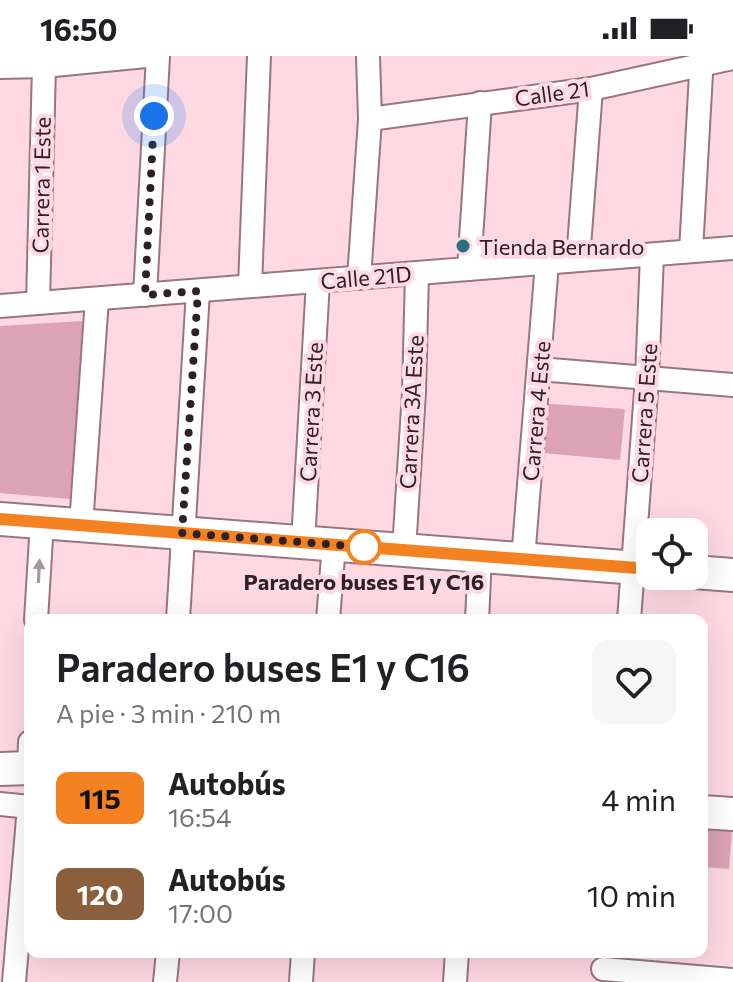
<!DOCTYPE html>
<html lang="es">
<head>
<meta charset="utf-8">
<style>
	body { margin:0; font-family:Commissioner,sans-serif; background:#f6f6f6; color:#202124; height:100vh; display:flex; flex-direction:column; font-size:30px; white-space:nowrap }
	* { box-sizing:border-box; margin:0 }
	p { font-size:26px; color:#757577 }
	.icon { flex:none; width:44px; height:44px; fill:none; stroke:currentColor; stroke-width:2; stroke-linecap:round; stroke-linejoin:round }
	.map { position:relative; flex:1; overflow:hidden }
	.sheet { position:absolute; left:24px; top:558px; width:684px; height:344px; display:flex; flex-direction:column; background:#fff; border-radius:16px; box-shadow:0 8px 32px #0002 }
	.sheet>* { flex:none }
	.badge { padding:0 16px; border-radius:12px; font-size:28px; line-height:52px }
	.fabs { position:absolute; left:636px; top:462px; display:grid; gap:16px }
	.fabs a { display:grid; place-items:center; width:72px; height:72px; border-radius:16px; background:#fff; box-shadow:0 8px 32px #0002; font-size:40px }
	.you { position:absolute; width:40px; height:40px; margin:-20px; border:6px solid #fff; border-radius:50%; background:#1a73e8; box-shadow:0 0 0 12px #1a73e833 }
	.map>.badge { position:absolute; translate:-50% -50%; box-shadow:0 0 0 4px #fff }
	.round { display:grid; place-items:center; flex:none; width:84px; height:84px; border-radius:16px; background:#f6f6f6 }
	.headline { display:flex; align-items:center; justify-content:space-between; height:136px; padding:0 32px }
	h1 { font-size:38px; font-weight:600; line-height:60px }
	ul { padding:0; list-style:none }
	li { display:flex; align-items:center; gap:24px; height:96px; padding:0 32px }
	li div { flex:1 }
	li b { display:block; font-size:30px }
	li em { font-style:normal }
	li .badge { min-width:88px; font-weight:700; text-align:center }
	.status { display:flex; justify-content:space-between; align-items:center; height:56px; padding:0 40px; background:#fff; direction:ltr }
	.status svg { height:22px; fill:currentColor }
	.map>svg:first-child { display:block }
	.green { fill:#dba3b5 }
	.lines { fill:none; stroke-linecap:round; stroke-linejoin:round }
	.street-casing { stroke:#977680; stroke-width:26 }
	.secondary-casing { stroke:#977680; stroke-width:36 }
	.street { stroke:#fff; stroke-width:22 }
	.secondary { stroke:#fff; stroke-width:32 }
	.oneway { fill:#a19b9d }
	.line-casing { stroke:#fff; stroke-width:18 }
	.line { stroke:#f58220; stroke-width:12 }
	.walk { stroke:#2e2125; stroke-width:8; stroke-dasharray:0 14.4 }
	.poi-dot { fill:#2a717d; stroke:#fed9e4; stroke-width:3 }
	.stop-dot { fill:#fff; stroke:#f58220; stroke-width:4 }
	.labels { text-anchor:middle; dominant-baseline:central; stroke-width:8; stroke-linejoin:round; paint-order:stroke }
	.street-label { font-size:22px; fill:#2e2125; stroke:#fed9e4 }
	.poi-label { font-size:22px; fill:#2e2125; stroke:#fed9e4; text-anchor:start }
	.stop-label { font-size:22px; font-weight:bold; fill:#2e2125; stroke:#fed9e4 }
</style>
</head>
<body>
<div class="status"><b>16:50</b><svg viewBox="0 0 49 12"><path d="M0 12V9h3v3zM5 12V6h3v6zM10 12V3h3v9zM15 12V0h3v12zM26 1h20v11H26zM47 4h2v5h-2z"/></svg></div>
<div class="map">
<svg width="733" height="926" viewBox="0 0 733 926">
	<rect width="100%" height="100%" fill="#fed9e4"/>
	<g class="green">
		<path d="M 83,265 L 70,443 L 0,437 L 0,270 Z"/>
		<path d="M 537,347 L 625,353 L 620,404 L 532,396 Z"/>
		<path d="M 702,759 L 733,762 L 729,813 L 702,811 Z"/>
	</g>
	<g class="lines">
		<g class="street-casing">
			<g id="street">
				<path d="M 0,11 L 44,10 L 146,0"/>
				<path d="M 370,63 L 591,33 L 733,2"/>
				<path d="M 691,195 L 702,0"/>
				<path d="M 578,204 L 591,33"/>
				<path d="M 469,213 L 480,47"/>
				<path d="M 359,222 L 370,63 L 368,0"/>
				<path d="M 250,230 L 259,0"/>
				<path d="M 145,239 L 158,0"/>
				<path d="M 38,247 L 44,10"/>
				<path d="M 0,250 L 733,192"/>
				<path d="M 539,313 L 733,329"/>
				<path d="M 81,469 L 97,243"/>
				<path d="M 303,486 L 318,225"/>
				<path d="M 404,494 L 414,336 L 417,217"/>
				<path d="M 523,503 L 547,207"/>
				<path d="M 36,564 L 42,466"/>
				<path d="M 178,564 L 198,235"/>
				<path d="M 328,564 L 334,488"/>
				<path d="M 477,564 L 480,500"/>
				<path d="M 629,564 L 647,322 L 652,199"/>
				<path d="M 29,712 L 30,686"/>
				<path d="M 0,748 L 30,751"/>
				<path d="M 603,913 L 733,924"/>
				<path d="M 14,926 L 29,751"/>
				<path d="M 165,926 L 168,896"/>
				<path d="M 301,926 L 303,896"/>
				<path d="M 455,926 L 457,896"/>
			</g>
		</g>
		<g class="secondary-casing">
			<g id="secondary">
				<path d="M 0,463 L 650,513"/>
				<path d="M 694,516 L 733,519"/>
				<path d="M 0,713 L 30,712"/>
				<path d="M 702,756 L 733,758"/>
			</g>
		</g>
		<use href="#street" class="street"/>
		<use href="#secondary" class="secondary"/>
	</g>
	<defs><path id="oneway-solid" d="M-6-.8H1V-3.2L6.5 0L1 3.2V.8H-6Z" transform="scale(2)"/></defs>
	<use class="oneway" href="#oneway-solid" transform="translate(39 515) rotate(-87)"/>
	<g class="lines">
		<g class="line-casing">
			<path id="line" d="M 0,463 L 650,513"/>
		</g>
		<use href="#line" class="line"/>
		<path class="walk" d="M 154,60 L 145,239 L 198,235 L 182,477 L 364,491"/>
	</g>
	<circle class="poi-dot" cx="463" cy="190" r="8"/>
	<circle class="stop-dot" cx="364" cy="491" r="16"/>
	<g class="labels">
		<g class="street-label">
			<text transform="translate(552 37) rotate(-8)">Calle 21</text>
			<text transform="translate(41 129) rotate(-89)">Carrera 1 Este</text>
			<text transform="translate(366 221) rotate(-5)">Calle 21D</text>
			<text transform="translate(536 355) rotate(-85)">Carrera 4 Este</text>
			<text transform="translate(311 356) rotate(-87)">Carrera 3 Este</text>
			<text transform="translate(411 356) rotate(-87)">Carrera 3A Este</text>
			<text transform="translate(644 357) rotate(-86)">Carrera 5 Este</text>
		</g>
		<g class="poi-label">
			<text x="479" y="190">Tienda Bernardo</text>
		</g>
		<g class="stop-label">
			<text x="364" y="525">Paradero buses E1 y C16</text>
		</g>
	</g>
</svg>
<div class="fabs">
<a><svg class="icon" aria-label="locate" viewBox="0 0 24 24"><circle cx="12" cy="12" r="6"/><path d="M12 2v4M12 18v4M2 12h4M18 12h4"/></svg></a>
</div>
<div class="you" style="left:154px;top:60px"></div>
<section class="sheet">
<div class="headline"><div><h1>Paradero buses E1 y C16</h1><p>A pie · 3 min · 210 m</p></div><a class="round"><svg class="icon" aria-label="heart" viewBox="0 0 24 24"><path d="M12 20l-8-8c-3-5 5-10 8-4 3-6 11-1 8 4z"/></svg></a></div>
<ul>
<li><span class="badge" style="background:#f58220;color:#111">115</span><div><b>Autobús</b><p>16:54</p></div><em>4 min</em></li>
<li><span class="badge" style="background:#8b5e3c;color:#fff">120</span><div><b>Autobús</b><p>17:00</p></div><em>10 min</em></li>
</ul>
</section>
</div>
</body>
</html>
